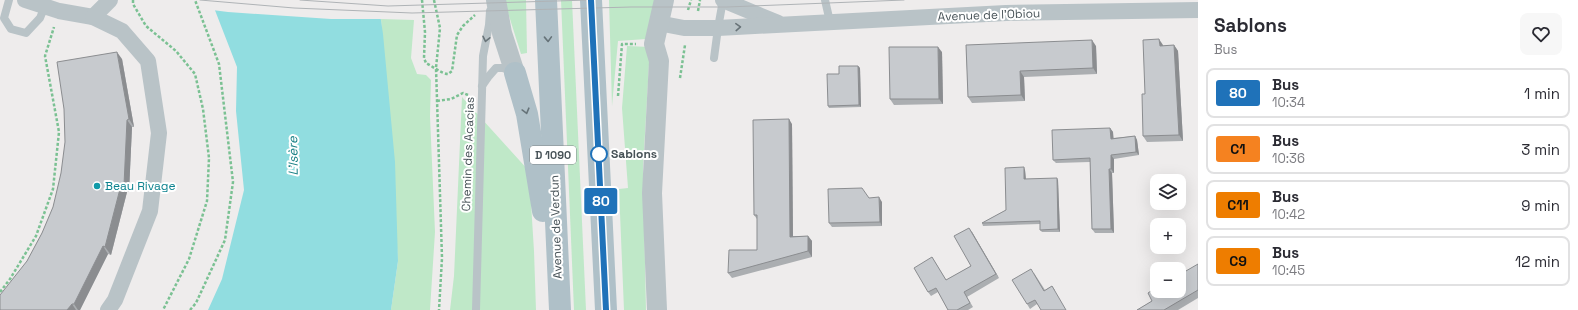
<!DOCTYPE html>
<html lang="en">
<head>
<meta charset="utf-8">
<style>
	body { margin:0; font-family:"Space Grotesk",sans-serif; background:#f7f7f7; color:#2b2b33; height:100vh; display:flex; flex-direction:column; font-size:15px; white-space:nowrap }
	* { box-sizing:border-box; margin:0 }
	p { font-size:13px; color:#7c7c81 }
	.icon { flex:none; width:22px; height:22px; fill:none; stroke:currentColor; stroke-width:2; stroke-linecap:round; stroke-linejoin:round }
	.map { position:relative; flex:1; overflow:hidden }
	.drawer { display:flex; flex-direction:column; background:#fff; width:380px }
	.drawer>* { flex:none }
	.badge { padding:0 8px; border-radius:3px; font-size:14px; line-height:26px }
	.controls { position:absolute; left:1150px; top:174px; display:grid; gap:8px }
	.controls a { display:grid; place-items:center; width:36px; height:36px; border-radius:8px; background:#fff; box-shadow:0 4px 16px #0002; font-size:20px }
	.map>.badge { position:absolute; translate:-50% -50%; box-shadow:0 0 0 2px #fff }
	.round { display:grid; place-items:center; flex:none; width:42px; height:42px; border-radius:8px; background:#f7f7f7 }
	.headline { display:flex; align-items:center; justify-content:space-between; height:68px; padding:0 16px }
	h1 { font-size:19px; font-weight:800; line-height:30px }
	ul { padding:0; list-style:none }
	li { display:flex; align-items:center; gap:12px; height:50px; margin:0 8px 6px; padding:0 8px; border:2px solid #e1e1e2; border-radius:8px }
	li div { flex:1 }
	li b { display:block; font-size:15px }
	li em { font-style:normal }
	li .badge { min-width:44px; font-weight:700; text-align:center }
	main { display:flex; flex:1; min-height:0 }
	.map>svg:first-child { display:block }
	.green { fill:#bfe8c8 }
	.water { fill:#91dde0 }
	.pier { fill:#eeecec }
	.lines { fill:none; stroke-linecap:round; stroke-linejoin:round }
	.path { stroke:#7bc193; stroke-width:2.5; stroke-dasharray:3 2; stroke-linecap:butt }
	.service { stroke:#b9c3c7; stroke-width:8 }
	.minor { stroke:#b9c3c7; stroke-width:16 }
	.tertiary { stroke:#b9c3c7; stroke-width:20 }
	.primary { stroke:#afc0c8; stroke-width:22 }
	.tram { stroke:#afb3b6; stroke-width:1 }
	.wall { fill:#abaeb1 }
	.shaded-wall { fill:#8b8d90 }
	.building { fill:#c7cace; stroke:#8b8d90 }
	.oneway { stroke:#697479 }
	.oneway2 { stroke:#667379 }
	.line-casing { stroke:#fff; stroke-width:9 }
	.line { stroke:#1f72b9; stroke-width:6 }
	.stop-dot { fill:#fff; stroke:#1f72b9; stroke-width:2 }
	.culture-dot { fill:#0f9aa8; stroke:#fff; stroke-width:1.5 }
	.labels { text-anchor:middle; dominant-baseline:central; stroke-width:4; stroke-linejoin:round; paint-order:stroke }
	.shield { fill:#fff; stroke:#7e8689; stroke-width:1 }
	.shield-label { font-size:11px; font-weight:bold; fill:#475257 }
	.street-label { font-size:12px; fill:#475257; stroke:#fff }
	.stop-label { font-size:12px; font-weight:bold; fill:#475257; stroke:#fff; text-anchor:start }
	.culture-label { font-size:12px; fill:#0d838f; stroke:#fff; text-anchor:start }
	.water-label { font-size:13px; font-style:italic; fill:#1c8287; stroke:#fff }
</style>
</head>
<body>
<main>
<div class="map">
<svg width="1198" height="310" viewBox="0 0 1198 310">
	<rect width="100%" height="100%" fill="#eeecec"/>
	<g class="green">
		<path d="M 504,0 L 526,0 L 527,53 L 521,54 Z"/>
		<path d="M 561,0 L 572,0 L 586,310 L 574,310 Z"/>
		<path d="M 609,0 L 657,0 L 646,39 L 618,41 L 612,106 Z"/>
		<path d="M 381,19 L 414,20 L 411,58 L 417,74 L 426,75 L 431,80 L 430,116 L 435,232 L 430,310 L 391,310 L 398,261 Z"/>
		<path d="M 627,46 L 650,47 L 643,168 L 646,310 L 624,310 L 619,189 L 628,188 L 622,108 Z"/>
		<path d="M 462,97 L 529,171 L 534,251 L 536,310 L 450,310 L 454,276 Z"/>
	</g>
	<path class="water" d="M 211,0 L 378,0 L 383,34 L 395,162 L 398,261 L 391,310 L 208,310 L 222,279 L 244,190 L 236,111 L 237,67 Z"/>
	<path class="pier" d="M 209,0 L 380,0 L 383,19 L 331,19 L 228,12 L 212,10 Z"/>
	<g class="lines">
		<g class="path">
			<path d="M 133,0 L 133,4 L 146,26 L 176,51 L 195,74 L 203,109 L 209,158 L 207,201 L 189,259 L 163,310"/>
			<path d="M 422,0 L 425,32 L 424,58 L 426,63 C 432,66 442,74 448,74 L 452,71 L 457,35 L 463,26 L 475,15"/>
			<path d="M 434,0 L 440,28 L 436,68 L 442,258 L 439,310"/>
			<path d="M 688,10 L 691,0"/>
			<path d="M 698,11 L 700,0"/>
			<path d="M 680,78 L 685,45"/>
			<path d="M 618,96 L 622,44 L 636,44"/>
			<path d="M 437,101 L 451,99 L 463,93 L 468,95"/>
			<path d="M 0,292 L 10,279 L 36,236 L 53,189 L 59,132 L 45,56 L 54,27"/>
			<path d="M 190,310 L 196,303 L 225,240 L 233,182 L 219,64 L 195,0"/>
		</g>
		<g class="service">
			<path d="M 9,0 L 4,18 L 11,29 L 26,33 L 40,18 L 45,6"/>
			<path d="M 825,0 L 830,22"/>
			<path d="M 714,58 L 718,28 L 723,0"/>
			<path d="M 482,86 L 489,76 L 496,68 L 503,68 L 513,72"/>
			<path d="M 476,310 L 483,56 L 489,25 L 490,11"/>
		</g>
		<g class="minor">
			<path d="M 25,0 L 59,11 L 93,17 L 122,31 L 148,61 L 159,133 L 150,211 L 115,300 L 108,310"/>
			<path d="M 723,0 L 778,23"/>
			<path d="M 93,17 L 110,0"/>
			<path d="M 658,23 L 684,28 L 718,28 L 1006,13 L 1198,10"/>
		</g>
		<g class="tertiary">
			<path d="M 496,0 L 502,33 L 515,73"/>
			<path d="M 657,310 L 652,193 L 659,61 L 654,44 L 664,0"/>
		</g>
		<g class="primary">
			<path d="M 546,0 L 560,310"/>
			<path d="M 591,0 L 606,310"/>
			<path d="M 515,73 L 527,114 L 543,211"/>
		</g>
		<g class="tram">
			<path d="M 200,0 L 294,8 L 412,13 L 631,7 L 727,7 L 904,0"/>
			<path d="M 300,0 L 388,6 L 589,0"/>
		</g>
	</g>
	<g class="wall">
		<path d="M 966,45 L 1096,46 L 1097,74 L 1024,77 L 1025,101 L 972,103 L 968,97 Z"/>
		<path d="M 1163,45 L 1163,46 L 1174,45 L 1178,51 L 1183,141 L 1147,142 L 1143,136 L 1145,94 Z"/>
		<path d="M 942,52 L 943,104 L 894,105 L 890,99 Z"/>
		<path d="M 122,59 L 134,127 L 132,127 L 129,192 L 127,192 L 111,255 L 108,254 L 80,310 L 0,310 L 27,261 L 42,233 Z"/>
		<path d="M 858,66 L 860,68 L 861,107 L 829,108 L 828,106 L 839,74 Z"/>
		<path d="M 792,124 L 793,236 L 808,236 L 812,241 L 812,257 L 732,278 L 728,273 L 757,250 L 757,219 L 754,215 Z"/>
		<path d="M 1110,128 L 1113,132 L 1113,138 L 1135,136 L 1137,140 L 1139,155 L 1114,159 L 1114,173 L 1112,173 L 1114,233 L 1095,233 L 1092,229 L 1090,162 L 1056,163 L 1053,160 Z"/>
		<path d="M 1025,170 L 1026,179 L 1058,180 L 1060,232 L 1042,232 L 1040,230 L 1040,224 L 983,226 L 982,223 L 1006,210 Z"/>
		<path d="M 869,198 L 882,202 L 882,226 L 832,227 L 829,223 Z"/>
		<path d="M 972,232 L 999,278 L 967,297 L 973,307 L 968,310 L 948,310 L 938,292 L 931,296 L 928,292 L 932,257 L 946,280 L 971,266 Z"/>
		<path d="M 1198,264 L 1198,298 L 1178,310 L 1137,310 L 1152,301 Z"/>
		<path d="M 1034,273 L 1045,290 L 1052,286 L 1055,290 L 1037,304 L 1030,309 L 1027,304 Z"/>
	</g>
	<g class="shaded-wall">
		<path d="M 1159,39 L 1163,45 L 1164,52 L 1160,46 Z"/>
		<path d="M 1092,40 L 1096,46 L 1097,74 L 1093,68 Z"/>
		<path d="M 1174,45 L 1178,51 L 1183,141 L 1179,135 Z"/>
		<path d="M 938,47 L 942,52 L 943,104 L 939,99 Z"/>
		<path d="M 117,52 L 122,59 L 134,127 L 129,119 Z"/>
		<path d="M 858,66 L 860,68 L 861,107 L 859,105 Z"/>
		<path d="M 1020,71 L 1024,77 L 1025,101 L 1021,95 Z"/>
		<path d="M 789,119 L 792,124 L 793,242 L 790,237 Z"/>
		<path d="M 127,120 L 132,127 L 129,192 L 124,185 Z"/>
		<path d="M 1110,128 L 1113,132 L 1114,142 L 1111,139 Z"/>
		<path d="M 1135,136 L 1137,140 L 1139,155 L 1136,152 Z"/>
		<path d="M 1111,155 L 1114,159 L 1114,173 L 1111,169 Z"/>
		<path d="M 1024,167 L 1025,170 L 1026,181 L 1024,179 Z"/>
		<path d="M 1109,169 L 1112,173 L 1114,233 L 1111,229 Z"/>
		<path d="M 1057,178 L 1058,180 L 1060,232 L 1058,229 Z"/>
		<path d="M 121,185 L 127,192 L 111,255 L 105,247 Z"/>
		<path d="M 879,197 L 882,202 L 882,226 L 880,222 Z"/>
		<path d="M 969,228 L 972,232 L 999,278 L 996,274 Z"/>
		<path d="M 808,236 L 812,241 L 812,257 L 808,251 Z"/>
		<path d="M 103,246 L 108,254 L 80,310 L 78,310 L 74,304 Z"/>
		<path d="M 72,304 L 76,310 L 67,310 Z"/>
	</g>
	<g class="building">
		<path d="M 1159,39 L 1160,46 L 1174,45 L 1179,135 L 1143,136 L 1142,94 L 1145,94 L 1143,40 Z"/>
		<path d="M 1092,40 L 1093,68 L 1020,71 L 1021,95 L 968,97 L 966,45 Z"/>
		<path d="M 889,47 L 938,47 L 939,99 L 890,99 Z"/>
		<path d="M 117,52 L 129,119 L 127,120 L 124,185 L 121,185 L 105,247 L 103,246 L 74,304 L 72,304 L 67,310 L 0,310 L 0,295 L 27,261 L 42,233 L 53,207 L 61,173 L 65,142 L 64,109 L 57,62 Z"/>
		<path d="M 839,66 L 858,66 L 859,105 L 828,106 L 827,74 L 839,74 Z"/>
		<path d="M 789,119 L 790,237 L 808,236 L 808,251 L 728,273 L 729,250 L 757,250 L 757,215 L 754,215 L 753,120 Z"/>
		<path d="M 1110,128 L 1111,139 L 1135,136 L 1136,152 L 1111,155 L 1111,169 L 1109,169 L 1111,229 L 1092,229 L 1090,158 L 1053,160 L 1052,130 Z"/>
		<path d="M 1024,167 L 1024,179 L 1057,178 L 1058,229 L 1040,230 L 1040,221 L 982,223 L 1006,210 L 1005,168 Z"/>
		<path d="M 862,188 L 869,198 L 879,197 L 880,222 L 829,223 L 828,189 Z"/>
		<path d="M 969,228 L 996,274 L 964,292 L 970,303 L 957,310 L 948,310 L 936,288 L 928,292 L 914,268 L 932,257 L 946,280 L 971,266 L 954,236 Z"/>
		<path d="M 1198,264 L 1198,290 L 1164,310 L 1137,310 L 1152,301 L 1148,293 L 1157,287 L 1157,291 L 1179,291 L 1179,275 Z"/>
		<path d="M 1031,269 L 1044,291 L 1052,286 L 1066,310 L 1041,310 L 1035,300 L 1027,304 L 1012,280 Z"/>
	</g>
	<defs><path id="oneway-chevron" d="M-2-3.5L2.5 0L-2 3.5" fill="none" stroke-width="1.6" stroke-linecap="round" stroke-linejoin="round"/></defs>
	<g class="oneway">
		<use href="#oneway-chevron" transform="translate(738 27) rotate(-3)"/>
		<use href="#oneway-chevron" transform="translate(486 39) rotate(102)"/>
	</g>
	<g class="oneway2">
		<use href="#oneway-chevron" transform="translate(548 39) rotate(88)"/>
		<use href="#oneway-chevron" transform="translate(526 111) rotate(75)"/>
	</g>
	<g class="lines">
		<g class="line-casing">
			<path id="line" d="M 591,0 L 606,310"/>
		</g>
		<use href="#line" class="line"/>
	</g>
	<circle class="stop-dot" cx="599" cy="154" r="8"/>
	<circle class="culture-dot" cx="97" cy="186" r="4"/>
	<g class="labels">
		<rect class="shield" x="530" y="146" width="46" height="18" rx="3"/>
		<g class="shield-label">
			<text x="553" y="155">D 1090</text>
		</g>
		<g class="street-label">
			<text transform="translate(989 15) rotate(-2)">Avenue de l'Obiou</text>
			<text transform="translate(468 154) rotate(-88)">Chemin des Acacias</text>
			<text transform="translate(556 227) rotate(-92)">Avenue de Verdun</text>
		</g>
		<g class="stop-label">
			<text x="611" y="154">Sablons</text>
		</g>
		<g class="culture-label">
			<text x="105" y="186">Beau Rivage</text>
		</g>
		<g class="water-label">
			<text transform="translate(293 156) rotate(-91)">L'Isère</text>
		</g>
	</g>
</svg>
<div class="controls">
<a><svg class="icon" aria-label="layers" viewBox="0 0 24 24"><path d="M12 4l9 5-9 5-9-5zM3 14l9 5 9-5"/></svg></a>
<a>+</a>
<a>−</a>
</div>
<b class="badge" style="left:601px;top:201px;background:#1f72b9;color:#fff">80</b>
</div>
<section class="drawer">
<div class="headline"><div><h1>Sablons</h1><p>Bus</p></div><a class="round"><svg class="icon" aria-label="heart" viewBox="0 0 24 24"><path d="M12 20l-8-8c-3-5 5-10 8-4 3-6 11-1 8 4z"/></svg></a></div>
<ul>
<li><span class="badge" style="background:#1f72b9;color:#fff">80</span><div><b>Bus</b><p>10:34</p></div><em>1 min</em></li>
<li><span class="badge" style="background:#f58220;color:#111">C1</span><div><b>Bus</b><p>10:36</p></div><em>3 min</em></li>
<li><span class="badge" style="background:#ee7d00;color:#111">C11</span><div><b>Bus</b><p>10:42</p></div><em>9 min</em></li>
<li><span class="badge" style="background:#ee7d00;color:#111">C9</span><div><b>Bus</b><p>10:45</p></div><em>12 min</em></li>
</ul>
</section>
</main>
</body>
</html>
